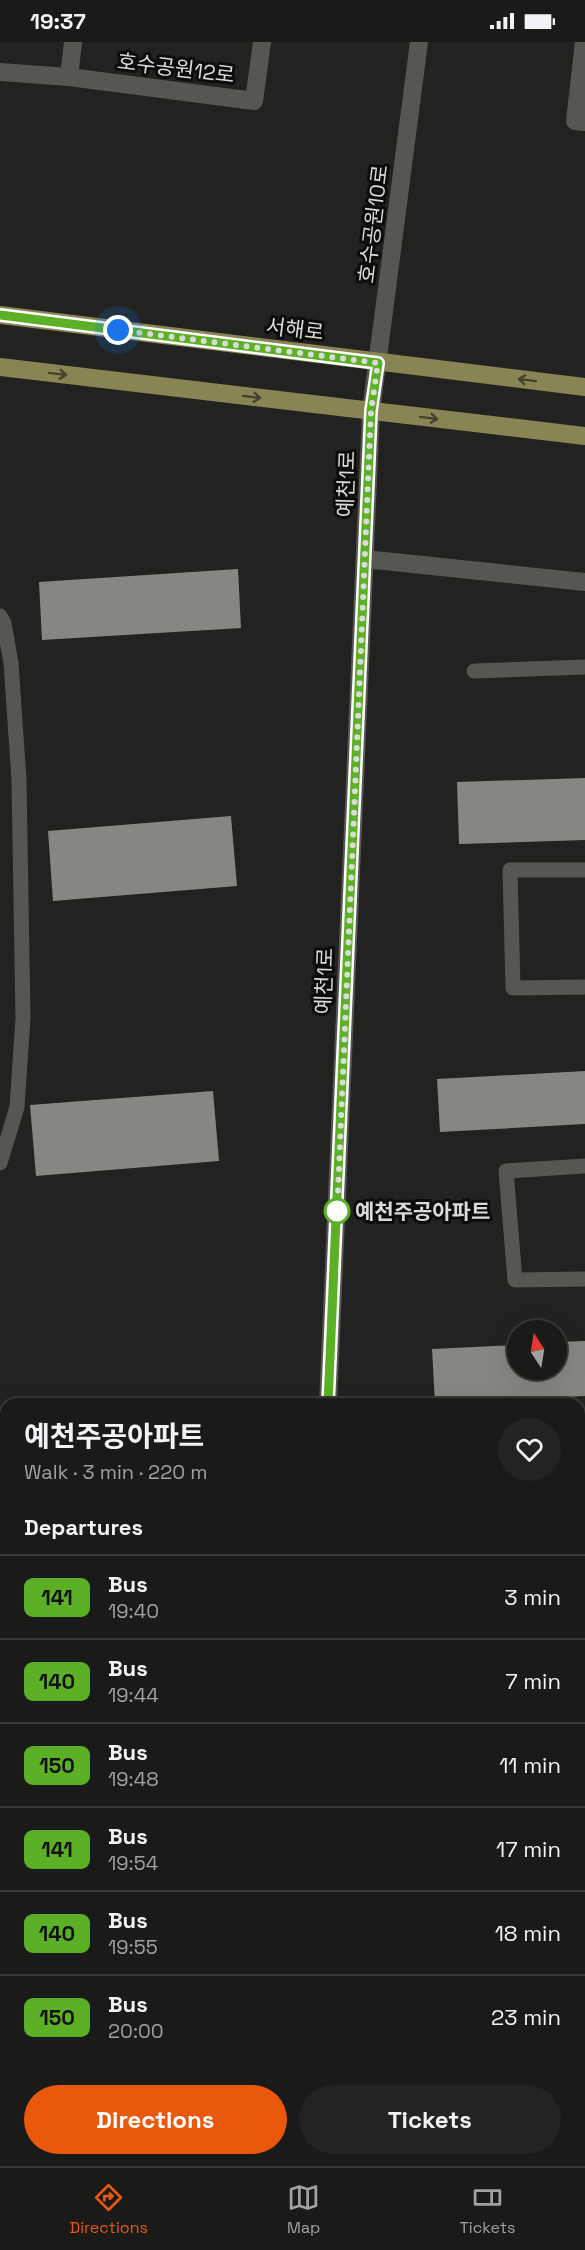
<!DOCTYPE html>
<html lang="en">
<head>
<meta charset="utf-8">
<style>
	body { margin:0; font-family:"Space Grotesk","Noto Sans KR",sans-serif; background:#232321; color:#f1f3f6; height:100vh; display:flex; flex-direction:column; font-size:22px; white-space:nowrap }
	* { box-sizing:border-box; margin:0 }
	p { font-size:20px; color:#9fa1a2 }
	.icon { flex:none; width:33px; height:33px; fill:none; stroke:currentColor; stroke-width:2; stroke-linecap:round; stroke-linejoin:round }
	.map { position:relative; flex:1; overflow:hidden }
	.drawer { position:absolute; left:0px; top:1356px; width:585px; height:768px; display:flex; flex-direction:column; background:#1a1a18; border-radius:18px 18px 0 0; box-shadow:0 6px 24px #0002,0 0 0 2px #383837 }
	.drawer>* { flex:none }
	.badge { padding:0 12px; border-radius:9px; font-size:21px; line-height:39px }
	.needle { width:39px; rotate:348deg }
	.fabs { position:absolute; left:507px; top:1278px; display:grid; gap:12px }
	.fabs a { display:grid; place-items:center; width:60px; height:60px; border-radius:50%; background:#1a1a18; box-shadow:0 6px 24px #0002,0 0 0 2px #383837; font-size:30px }
	.you { position:absolute; width:30px; height:30px; margin:-15px; border:4px solid #fff; border-radius:50%; background:#1a73e8; box-shadow:0 0 0 9px #1a73e833 }
	.map>.badge { position:absolute; translate:-50% -50%; box-shadow:0 0 0 3px #fff }
	h2 { padding:0 24px; font-size:22px; line-height:54px }
	.round { display:grid; place-items:center; flex:none; width:63px; height:63px; border-radius:32px; background:#232321 }
	.headline { display:flex; align-items:center; justify-content:space-between; height:102px; padding:0 24px }
	h1 { font-size:28px; font-weight:700; line-height:45px }
	.cta { display:flex; gap:12px; margin-top:auto; padding:12px 24px }
	.cta a { flex:1; height:69px; border-radius:36px; background:#ea580c; color:#fff; font-size:24px; font-weight:700; line-height:69px; text-align:center }
	.cta a+a { background:#232321; color:#f1f3f6 }
	ul { padding:0; list-style:none }
	li { display:flex; align-items:center; gap:18px; height:84px; padding:0 24px; border-top:2px solid #383837 }
	li div { flex:1 }
	li b { display:block; font-size:22px }
	li em { font-style:normal }
	li .badge { min-width:66px; font-weight:700; text-align:center }
	.status { display:flex; justify-content:space-between; align-items:center; height:42px; padding:0 30px; background:#1a1a18; direction:ltr }
	.status svg { height:16px; fill:currentColor }
	.tabs { display:flex; justify-content:space-around; align-items:center; height:84px; border-top:2px solid #383837; background:#1a1a18; font-size:16px; color:#9fa1a2 }
	.tabs a { display:grid; justify-items:center; gap:3px }
	.tabs .on { color:#ea580c }
	.map>svg:first-child { display:block }
	.building { fill:#868683 }
	.lines { fill:none; stroke-linecap:round; stroke-linejoin:round }
	.lane { stroke:#565653; stroke-width:15 }
	.street { stroke:#565653; stroke-width:18 }
	.secondary { stroke:#565653; stroke-width:18 }
	.primary { stroke:#888554; stroke-width:18 }
	.oneway { stroke:#44422c }
	.line-casing { stroke:#fff; stroke-width:14 }
	.line { stroke:#5bb025; stroke-width:9 }
	.walk { stroke:#dadad8; stroke-width:6; stroke-dasharray:0 10.8 }
	.stop-dot { fill:#fff; stroke:#5bb025; stroke-width:3 }
	.labels { text-anchor:middle; dominant-baseline:central; stroke-width:6; stroke-linejoin:round; paint-order:stroke }
	.street-label { font-size:21px; fill:#dadad8; stroke:#0c0c0b }
	.stop-label { font-size:21px; font-weight:bold; fill:#dadad8; stroke:#0c0c0b; text-anchor:start }
</style>
</head>
<body>
<div class="status"><b>19:37</b><svg viewBox="0 0 49 12"><path d="M0 12V9h3v3zM5 12V6h3v6zM10 12V3h3v9zM15 12V0h3v12zM26 1h20v11H26zM47 4h2v5h-2z"/></svg></div>
<div class="map">
<svg width="585" height="2124" viewBox="0 0 585 2124">
	<rect width="100%" height="100%" fill="#222220"/>
	<g class="building">
		<path d="M 238,527 L 241,586 L 42,598 L 39,540 Z"/>
		<path d="M 585,736 L 585,798 L 459,802 L 457,740 Z"/>
		<path d="M 231,774 L 237,844 L 53,859 L 48,789 Z"/>
		<path d="M 585,1029 L 585,1082 L 440,1090 L 437,1037 Z"/>
		<path d="M 213,1049 L 219,1119 L 36,1134 L 30,1063 Z"/>
		<path d="M 585,1299 L 585,1354 L 435,1362 L 432,1307 L 518,1303 L 518,1328 L 556,1328 L 556,1300 Z"/>
		<rect x="579" y="1759" width="6" height="56"/>
		<rect x="579" y="2036" width="6" height="60"/>
	</g>
	<g class="lines">
		<g class="lane">
			<path d="M 0,574 L 4,581 L 11,621 L 19,738 L 23,976 L 17,1065 L 0,1121"/>
			<path d="M 474,629 L 585,625"/>
			<path d="M 585,828 L 510,828 L 513,946 L 585,945"/>
			<path d="M 585,1124 L 506,1129 L 515,1238 L 585,1237"/>
			<path d="M 579,1696 L 585,1696"/>
			<path d="M 579,1837 L 585,1837"/>
			<path d="M 579,1931 L 585,1930"/>
			<path d="M 579,2108 L 585,2107"/>
		</g>
		<g class="street">
			<path d="M 584,0 L 575,79 L 585,80"/>
			<path d="M 0,30 L 69,35 L 254,59 L 262,0"/>
			<path d="M 69,35 L 73,0"/>
			<path d="M 365,517 L 585,540"/>
			<path d="M 579,1394 L 585,1394"/>
			<path d="M 0,1416 L 6,1415"/>
			<path d="M 108,2118 L 109,2124"/>
		</g>
		<g class="secondary">
			<path d="M 328,1362 L 371,369 L 419,0"/>
			<path d="M 387,2118 L 388,2124"/>
		</g>
		<g class="primary">
			<path d="M 0,273 L 585,345"/>
			<path d="M 0,325 L 585,394"/>
		</g>
	</g>
	<defs><path id="oneway-shaft" d="M-6 0H5M1.5-3L5.5 0L1.5 3" fill="none" stroke-width="1.6" stroke-linecap="round" stroke-linejoin="round" transform="scale(1.5)"/></defs>
	<g class="oneway">
		<use href="#oneway-shaft" transform="translate(58 332) rotate(7)"/>
		<use href="#oneway-shaft" transform="translate(527 338) rotate(-173)"/>
		<use href="#oneway-shaft" transform="translate(252 355) rotate(7)"/>
		<use href="#oneway-shaft" transform="translate(429 376) rotate(7)"/>
	</g>
	<g class="lines">
		<g class="line-casing">
			<path id="line" d="M 0,273 L 378,321 L 371,369 L 328,1362"/>
		</g>
		<use href="#line" class="line"/>
		<path class="walk" d="M 118,288 L 378,321 L 371,369 L 337,1174 L 337,1169"/>
	</g>
	<circle class="stop-dot" cx="337" cy="1169" r="12"/>
	<g class="labels">
		<g class="street-label">
			<text transform="translate(176 26) rotate(7)">호수공원12로</text>
			<text transform="translate(373 182) rotate(-83)">호수공원10로</text>
			<text transform="translate(295 287) rotate(7)">서해로</text>
			<text transform="translate(346 442) rotate(-88)">예천1로</text>
			<text transform="translate(324 939) rotate(-88)">예천1로</text>
		</g>
		<g class="stop-label">
			<text x="355" y="1169">예천주공아파트</text>
		</g>
	</g>
</svg>
<div class="fabs">
<a><svg class="needle" viewBox="-14 -14 28 28"><path d="M0-13l5 13h-10z" fill="#e53935"/><path d="M0 13l5-13h-10z" fill="#9fa1a2"/></svg></a>
</div>
<div class="you" style="left:118px;top:288px"></div>
<section class="drawer">
<div class="headline"><div><h1>예천주공아파트</h1><p>Walk · 3 min · 220 m</p></div><a class="round"><svg class="icon" aria-label="heart" viewBox="0 0 24 24"><path d="M12 20l-8-8c-3-5 5-10 8-4 3-6 11-1 8 4z"/></svg></a></div>
<h2>Departures</h2>
<ul>
<li><span class="badge" style="background:#5bb025;color:#111">141</span><div><b>Bus</b><p>19:40</p></div><em>3 min</em></li>
<li><span class="badge" style="background:#5bb025;color:#111">140</span><div><b>Bus</b><p>19:44</p></div><em>7 min</em></li>
<li><span class="badge" style="background:#5bb025;color:#111">150</span><div><b>Bus</b><p>19:48</p></div><em>11 min</em></li>
<li><span class="badge" style="background:#5bb025;color:#111">141</span><div><b>Bus</b><p>19:54</p></div><em>17 min</em></li>
<li><span class="badge" style="background:#5bb025;color:#111">140</span><div><b>Bus</b><p>19:55</p></div><em>18 min</em></li>
<li><span class="badge" style="background:#5bb025;color:#111">150</span><div><b>Bus</b><p>20:00</p></div><em>23 min</em></li>
</ul>
<div class="cta"><a>Directions</a><a>Tickets</a></div>
</section>
</div>
<nav class="tabs">
<a class="on"><svg class="icon" aria-label="directions" viewBox="0 0 24 24"><path d="M12 3l9 9-9 9-9-9zM9 14v-3h6M13 9l2 2-2 2"/></svg>Directions</a>
<a><svg class="icon" aria-label="map" viewBox="0 0 24 24"><path d="M3 6l6-2 6 2 6-2v14l-6 2-6-2-6 2zM9 4v14M15 6v14"/></svg>Map</a>
<a><svg class="icon" aria-label="tickets" viewBox="0 0 24 24"><path d="M3 7h18v10H3zM15 7v10"/></svg>Tickets</a>
</nav>
</body>
</html>
